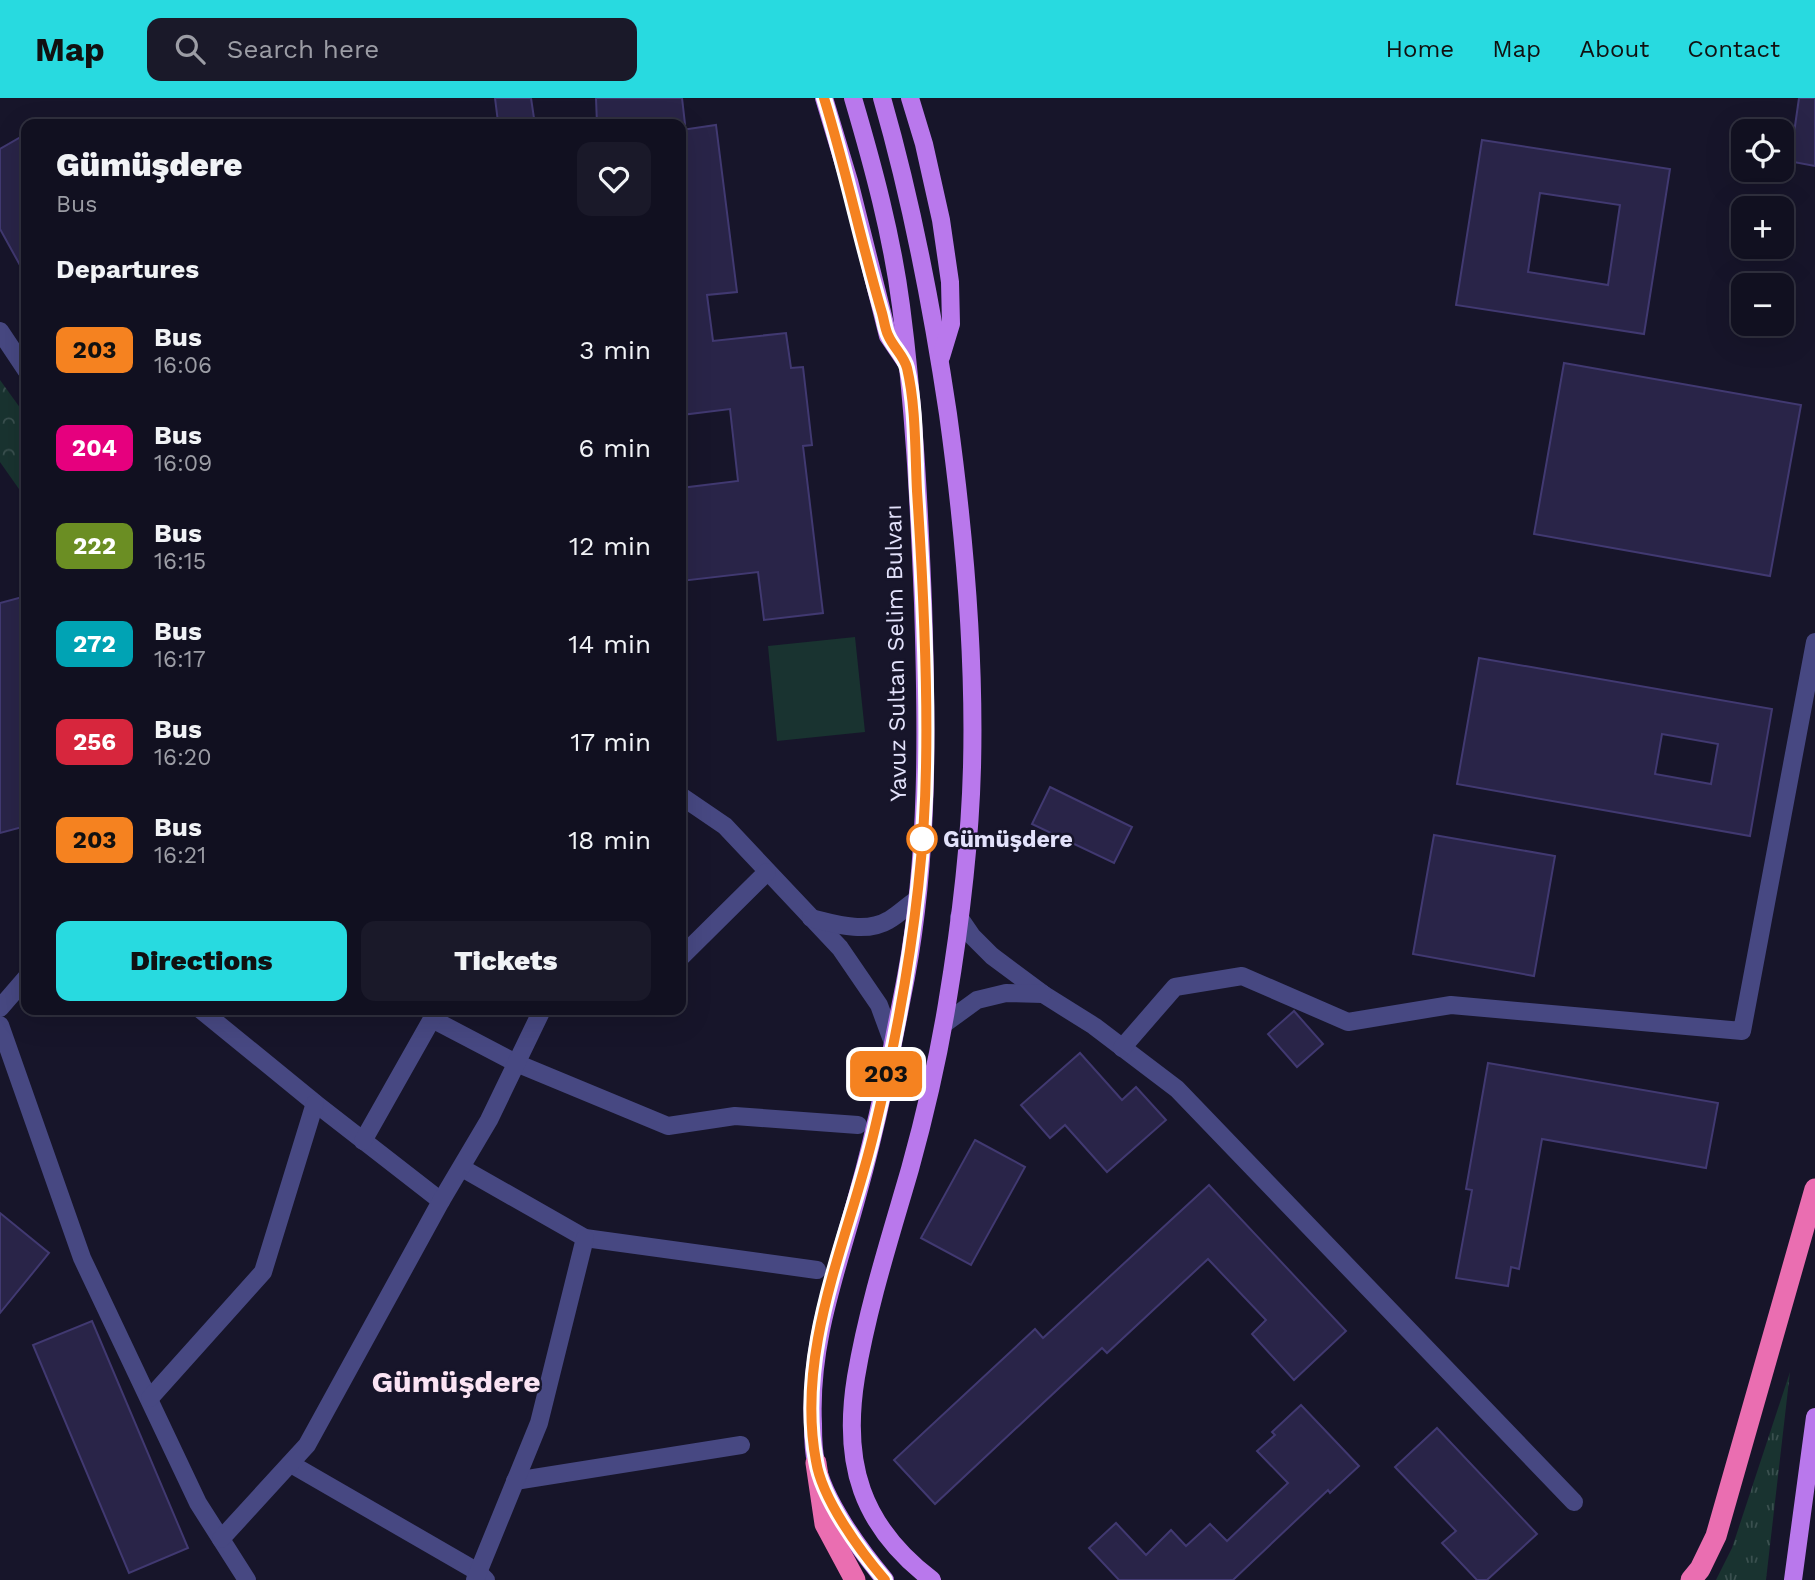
<!DOCTYPE html>
<html lang="en">
<head>
<meta charset="utf-8">
<style>
	body { margin:0; font-family:"Work Sans",sans-serif; background:#1a1929; color:#f1f3f6; height:100vh; display:flex; flex-direction:column; font-size:26px; white-space:nowrap }
	* { box-sizing:border-box; margin:0 }
	p { font-size:23px; color:#9c9da5 }
	.icon { flex:none; width:38px; height:38px; fill:none; stroke:currentColor; stroke-width:2; stroke-linecap:round; stroke-linejoin:round }
	.map { position:relative; flex:1; overflow:hidden }
	.side { position:absolute; left:21px; top:21px; width:665px; height:896px; display:flex; flex-direction:column; background:#111020; border-radius:14px; box-shadow:0 7px 28px #0002,0 0 0 2px #30303e }
	.side>* { flex:none }
	.badge { padding:0 14px; border-radius:10px; font-size:24px; line-height:46px }
	.fabs { position:absolute; left:1731px; top:21px; display:grid; gap:14px }
	.fabs a { display:grid; place-items:center; width:63px; height:63px; border-radius:14px; background:#111020; box-shadow:0 7px 28px #0002,0 0 0 2px #30303e; font-size:35px }
	.map>.badge { position:absolute; translate:-50% -50%; box-shadow:0 0 0 4px #fff }
	h2 { padding:0 35px; font-size:26px; line-height:63px }
	.round { display:grid; place-items:center; flex:none; width:74px; height:74px; border-radius:14px; background:#1a1929 }
	.headline { display:flex; align-items:center; justify-content:space-between; height:119px; padding:0 35px }
	h1 { font-size:33px; font-weight:800; line-height:52px }
	.button { display:flex; gap:14px; margin-top:auto; padding:14px 35px }
	.button a { flex:1; height:80px; border-radius:14px; background:#28dae0; color:#111; font-size:28px; font-weight:800; line-height:80px; text-align:center }
	.button a+a { background:#1a1929; color:#f1f3f6 }
	ul { padding:0; list-style:none }
	li { display:flex; align-items:center; gap:21px; height:98px; padding:0 35px }
	li div { flex:1 }
	li b { display:block; font-size:26px }
	li em { font-style:normal }
	li .badge { min-width:77px; font-weight:700; text-align:center }
	header { display:flex; align-items:center; gap:42px; box-sizing:border-box; height:98px; padding:0 35px; background:#28dae0; color:#111 }
	header strong { font-size:33px }
	nav { display:flex; gap:38px; margin-inline-start:auto; font-size:24px }
	.search { width:490px; height:63px; background:#1a1929; display:flex; align-items:center; gap:18px; box-sizing:border-box; padding:0 24px; border-radius:14px; color:#9c9da5; font-size:26px }
	.map>svg:first-child { display:block }
	.grass { fill:url(#grass-tufts) }
	.park { fill:url(#park-crowns) }
	.pitch { fill:#193330 }
	.building { fill:#292448; stroke:#413971; stroke-width:2; fill-rule:evenodd }
	.lines { fill:none; stroke-linecap:round; stroke-linejoin:round }
	.minor { stroke:#474882; stroke-width:18 }
	.major { stroke:#b978ec; stroke-width:18 }
	.highway { stroke:#ea6eb1; stroke-width:21 }
	.line-casing { stroke:#fff; stroke-width:16 }
	.line { stroke:#f58220; stroke-width:10 }
	.stop-dot { fill:#fff; stroke:#f58220; stroke-width:3.5 }
	.labels { text-anchor:middle; dominant-baseline:central; stroke-width:5; stroke-linejoin:round; paint-order:stroke }
	.street-label { font-size:23px; fill:#e3e2fb; stroke:#17152a }
	.stop-label { font-size:23px; font-weight:bold; fill:#e3e2fb; stroke:#17152a; text-anchor:start }
	.district-label { font-size:30px; font-weight:bold; fill:#fbe4f4; stroke:#17152a }
</style>
</head>
<body>
<header>
<strong>Map</strong>
<div class="search"><svg class="icon" aria-label="search" viewBox="0 0 24 24"><circle cx="10" cy="10" r="6"/><path d="M15 15l6 6"/></svg>Search here</div>
<nav><a>Home</a><a>Map</a><a>About</a><a>Contact</a></nav>
</header>
<div class="map">
<svg width="1815" height="1482" viewBox="0 0 1815 1482">
	<defs>
		<pattern id="grass-tufts" width="24" height="20" patternUnits="userSpaceOnUse" patternTransform="scale(1.75)"><rect width="24" height="20" fill="#193330"/><path d="M3 7l-1-3M5 7V3M7 7l1-3M15 17l-1-3M17 17v-4M19 17l1-3" fill="none" stroke="#3a504f"/></pattern>
		<pattern id="park-crowns" width="20" height="18" patternUnits="userSpaceOnUse" patternTransform="scale(1.75)"><rect width="20" height="18" fill="#193330"/><path d="M2 6a3 3 0 1 1 6 0M12 15a3 3 0 1 1 6 0" fill="none" stroke="#3a504f"/></pattern>
	</defs>
	<rect width="100%" height="100%" fill="#17152a"/>
	<path class="grass" d="M 1790,1274 L 1766,1482 L 1716,1482 L 1732,1450 Z"/>
	<path class="park" d="M 0,282 L 26,318 L 26,401 L 0,364 Z"/>
	<path class="pitch" d="M 855,539 L 865,634 L 777,643 L 768,548 Z"/>
	<g class="building">
		<path d="M 495,0 L 531,0 L 534,20 L 498,24 Z"/>
		<path d="M 596,0 L 682,0 L 685,26 L 597,26 Z"/>
		<path d="M 1799,0 L 1815,0 L 1815,68 L 1783,62 L 1786,41 L 1793,42 Z"/>
		<path d="M 716,27 L 737,194 L 707,197 L 713,243 L 786,235 L 791,270 L 803,269 L 812,347 L 803,348 L 823,515 L 764,522 L 758,474 L 681,483 L 681,390 L 738,383 L 730,311 L 681,317 L 681,32 Z"/>
		<path d="M 26,36 L 26,178 L 0,131 L 0,51 Z"/>
		<path d="M 1482,42 L 1670,71 L 1644,236 L 1456,207 ZM 1540,95 L 1620,107 L 1608,187 L 1528,174 Z"/>
		<path d="M 1564,265 L 1801,307 L 1770,478 L 1534,436 Z"/>
		<path d="M 26,498 L 26,728 L 0,735 L 0,505 Z"/>
		<path d="M 1479,560 L 1772,611 L 1750,738 L 1457,686 ZM 1662,636 L 1718,646 L 1711,686 L 1655,676 Z"/>
		<path d="M 1050,689 L 1132,729 L 1114,765 L 1032,726 Z"/>
		<path d="M 1434,737 L 1555,758 L 1534,878 L 1413,856 Z"/>
		<path d="M 1294,913 L 1323,946 L 1297,969 L 1268,936 Z"/>
		<path d="M 1080,955 L 1122,1002 L 1136,989 L 1166,1022 L 1107,1074 L 1065,1027 L 1050,1040 L 1021,1007 Z"/>
		<path d="M 1488,965 L 1718,1005 L 1706,1070 L 1542,1041 L 1519,1171 L 1511,1169 L 1508,1188 L 1456,1180 L 1472,1092 L 1466,1091 Z"/>
		<path d="M 975,1042 L 1025,1069 L 971,1167 L 921,1140 Z"/>
		<path d="M 1209,1087 L 1346,1233 L 1294,1282 L 1252,1236 L 1266,1222 L 1208,1161 L 1107,1255 L 1102,1250 L 935,1406 L 894,1362 L 1035,1231 L 1043,1240 Z"/>
		<path d="M 0,1115 L 49,1155 L 0,1215 Z"/>
		<path d="M 92,1223 L 188,1450 L 129,1475 L 33,1247 Z"/>
		<path d="M 1301,1307 L 1359,1368 L 1330,1395 L 1328,1392 L 1233,1482 L 1119,1482 L 1089,1450 L 1116,1425 L 1146,1457 L 1171,1432 L 1186,1448 L 1210,1426 L 1227,1443 L 1288,1385 L 1257,1353 L 1275,1337 L 1272,1334 Z"/>
		<path d="M 1437,1330 L 1537,1436 L 1487,1482 L 1477,1482 L 1442,1445 L 1456,1433 L 1395,1369 Z"/>
	</g>
	<g class="lines">
		<g class="minor">
			<path d="M 0,233 L 26,272"/>
			<path d="M 681,698 L 725,728 L 840,850 L 879,907 L 893,945"/>
			<path d="M 959,819 L 972,838 L 992,858 L 1043,896 L 1094,928 L 1177,991 L 1574,1404"/>
			<path d="M 811,820 C 835,826 866,836 889,822 C 898,817 907,808 916,802"/>
			<path d="M 681,859 L 767,774"/>
			<path d="M 0,910 L 26,880"/>
			<path d="M 201,912 L 315,1005 L 441,1103"/>
			<path d="M 432,921 L 516,965 L 668,1028 L 735,1018 L 858,1027"/>
			<path d="M 944,926 L 977,902 L 1006,895 L 1043,896"/>
			<path d="M 0,927 L 82,1160 L 198,1405 L 247,1482"/>
			<path d="M 1122,950 L 1175,889 L 1242,878 L 1348,924 L 1451,907 L 1742,933 L 1815,544"/>
			<path d="M 363,1043 L 437,912"/>
			<path d="M 462,1070 L 585,1140 L 817,1172"/>
			<path d="M 150,1300 L 263,1174 L 315,1005"/>
			<path d="M 291,1366 L 478,1474 L 486,1482"/>
			<path d="M 515,1383 L 741,1347"/>
			<path d="M 221,1441 L 307,1347 L 441,1103 L 489,1022 L 542,912"/>
			<path d="M 475,1482 L 539,1325 L 585,1140"/>
		</g>
		<g class="major">
			<path d="M 824,0 L 849,83 L 888,238 L 905,263"/>
			<path d="M 853,0 C 873,68 892,138 901,208 C 914,307 919,406 923,505 C 927,630 929,756 906,879 C 892,951 878,1024 858,1095 C 837,1173 809,1244 813,1326 C 813,1338 813,1352 816,1364 C 823,1402 860,1452 885,1482"/>
			<path d="M 882,0 C 912,104 932,209 948,316 C 964,432 975,551 972,669 C 970,748 960,828 947,906 C 938,961 925,1017 910,1071 C 890,1140 868,1208 856,1279 C 842,1365 861,1428 932,1482"/>
			<path d="M 910,0 L 924,46 L 941,122 L 950,184 L 951,226 L 941,259"/>
			<path d="M 1793,1482 L 1815,1319"/>
		</g>
		<g class="highway">
			<path d="M 816,1365 L 825,1426 L 855,1482"/>
			<path d="M 1691,1482 L 1700,1471 L 1716,1438 L 1815,1091"/>
		</g>
	</g>
	<g class="lines">
		<g class="line-casing">
			<path id="line" d="M 824,0 C 846,71 861,144 882,215 C 884,222 885,231 888,237 C 893,249 904,258 907,270 C 916,308 915,354 917,393 C 923,484 928,577 926,669 C 924,792 903,914 874,1034 C 849,1140 795,1251 816,1363 C 822,1401 860,1453 885,1482"/>
		</g>
		<use href="#line" class="line"/>
	</g>
	<circle class="stop-dot" cx="922" cy="741" r="14"/>
	<g class="labels">
		<g class="street-label">
			<text transform="translate(896 555) rotate(-91)">Yavuz Sultan Selim Bulvarı</text>
		</g>
		<g class="stop-label">
			<text x="943" y="741">Gümüşdere</text>
		</g>
		<g class="district-label">
			<text x="456" y="1283">Gümüşdere</text>
		</g>
	</g>
</svg>
<div class="fabs">
<a><svg class="icon" aria-label="locate" viewBox="0 0 24 24"><circle cx="12" cy="12" r="6"/><path d="M12 2v4M12 18v4M2 12h4M18 12h4"/></svg></a>
<a>+</a>
<a>−</a>
</div>
<b class="badge" style="left:886px;top:976px;background:#f58220;color:#111">203</b>
<section class="side">
<div class="headline"><div><h1>Gümüşdere</h1><p>Bus</p></div><a class="round"><svg class="icon" aria-label="heart" viewBox="0 0 24 24"><path d="M12 20l-8-8c-3-5 5-10 8-4 3-6 11-1 8 4z"/></svg></a></div>
<h2>Departures</h2>
<ul>
<li><span class="badge" style="background:#f58220;color:#111">203</span><div><b>Bus</b><p>16:06</p></div><em>3 min</em></li>
<li><span class="badge" style="background:#e6007e;color:#fff">204</span><div><b>Bus</b><p>16:09</p></div><em>6 min</em></li>
<li><span class="badge" style="background:#6b8e23;color:#fff">222</span><div><b>Bus</b><p>16:15</p></div><em>12 min</em></li>
<li><span class="badge" style="background:#00a3b4;color:#fff">272</span><div><b>Bus</b><p>16:17</p></div><em>14 min</em></li>
<li><span class="badge" style="background:#d7263d;color:#fff">256</span><div><b>Bus</b><p>16:20</p></div><em>17 min</em></li>
<li><span class="badge" style="background:#f58220;color:#111">203</span><div><b>Bus</b><p>16:21</p></div><em>18 min</em></li>
</ul>
<div class="button"><a>Directions</a><a>Tickets</a></div>
</section>
</div>
</body>
</html>
